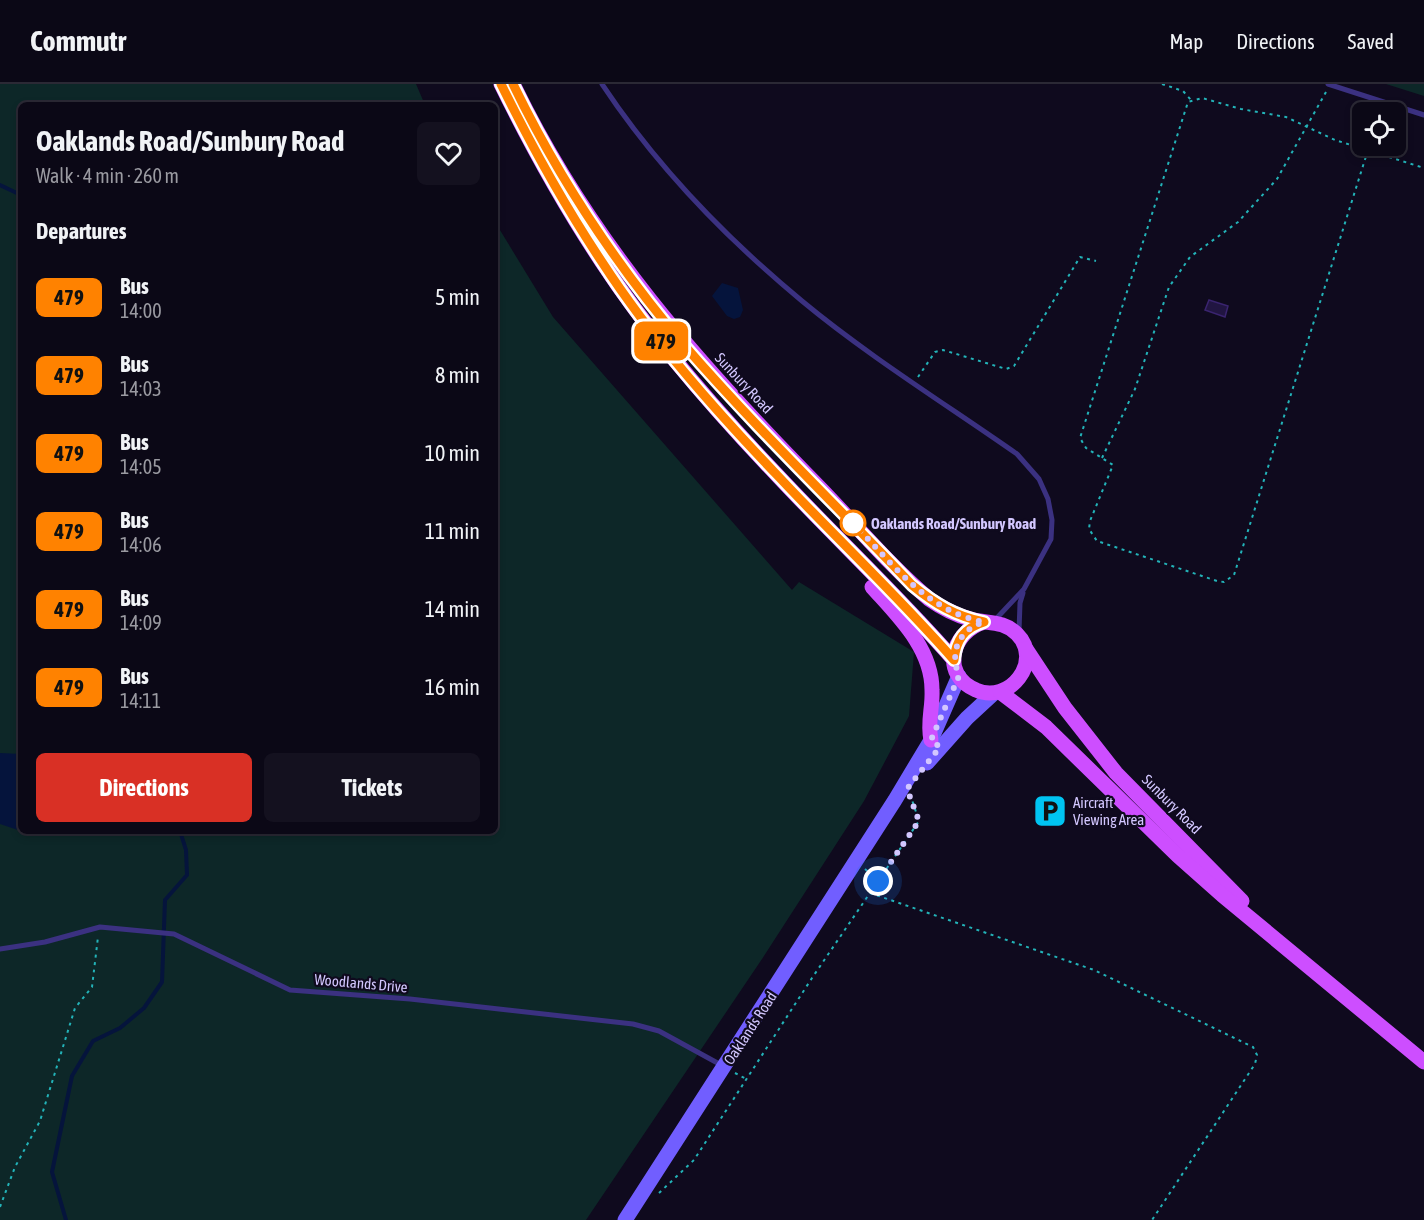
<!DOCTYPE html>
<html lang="en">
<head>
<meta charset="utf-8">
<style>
	body { margin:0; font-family:"Asap Condensed",sans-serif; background:#14111f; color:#f1f3f6; height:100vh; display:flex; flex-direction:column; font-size:22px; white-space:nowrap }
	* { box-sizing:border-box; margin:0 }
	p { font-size:20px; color:#9a9aa1 }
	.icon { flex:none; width:33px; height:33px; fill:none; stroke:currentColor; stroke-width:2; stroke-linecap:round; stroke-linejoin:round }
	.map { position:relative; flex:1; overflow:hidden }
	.side { position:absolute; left:18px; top:18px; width:480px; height:732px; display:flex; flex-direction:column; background:#0b0816; border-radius:9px; box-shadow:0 3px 9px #0003,0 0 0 2px #2b2935 }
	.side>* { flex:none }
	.badge { padding:0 12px; border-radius:9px; font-size:21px; line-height:39px }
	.buttons { position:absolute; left:1352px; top:18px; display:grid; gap:12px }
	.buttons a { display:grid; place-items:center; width:54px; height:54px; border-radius:9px; background:#0b0816; box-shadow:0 3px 9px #0003,0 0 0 2px #2b2935; font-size:30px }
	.you { position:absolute; width:30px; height:30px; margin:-15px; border:4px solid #fff; border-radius:50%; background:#1a73e8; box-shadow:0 0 0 9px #1a73e833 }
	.map>.badge { position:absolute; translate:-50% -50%; box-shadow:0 0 0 3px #fff }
	h2 { padding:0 18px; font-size:22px; line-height:54px }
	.round { display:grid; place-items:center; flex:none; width:63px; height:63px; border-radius:9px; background:#14111f }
	.summary { display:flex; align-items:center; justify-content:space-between; height:102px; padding:0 18px }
	h1 { font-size:28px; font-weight:700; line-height:45px }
	.action { display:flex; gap:12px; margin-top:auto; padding:12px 18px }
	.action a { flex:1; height:69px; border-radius:9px; background:#d93025; color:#fff; font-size:24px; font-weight:700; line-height:69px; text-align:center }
	.action a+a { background:#14111f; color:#f1f3f6 }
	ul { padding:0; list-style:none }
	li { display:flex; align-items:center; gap:18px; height:78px; padding:0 18px }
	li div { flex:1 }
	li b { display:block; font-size:22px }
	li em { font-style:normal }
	li .badge { min-width:66px; font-weight:700; text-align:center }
	header { display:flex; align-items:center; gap:36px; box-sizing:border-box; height:84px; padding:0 30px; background:#0b0816; border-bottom:2px solid #2b2935 }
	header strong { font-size:28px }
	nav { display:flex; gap:33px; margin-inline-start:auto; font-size:21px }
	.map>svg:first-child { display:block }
	.green { fill:#0d2728 }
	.water { fill:#05143c }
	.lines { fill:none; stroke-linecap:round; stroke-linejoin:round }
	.stream { stroke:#05143c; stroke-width:4 }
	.building { fill:#211541; stroke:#3a246f; stroke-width:1.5 }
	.path { stroke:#23b3b8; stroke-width:2; stroke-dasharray:3 4.5; stroke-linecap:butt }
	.lane { stroke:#3b3181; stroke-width:5 }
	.secondary { stroke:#715eff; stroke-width:15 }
	.primary { stroke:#cd4eff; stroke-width:15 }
	.line-casing { stroke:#fff; stroke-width:14 }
	.line { stroke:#ff8200; stroke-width:9 }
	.walk { stroke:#d3c7ff; stroke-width:6; stroke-dasharray:0 10.8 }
	.stop-dot { fill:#fff; stroke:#ff8200; stroke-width:3 }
	.labels { text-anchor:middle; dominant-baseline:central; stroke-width:4.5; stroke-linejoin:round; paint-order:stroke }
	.street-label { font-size:15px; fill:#d3c7ff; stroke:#0f0a1e }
	.stop-label { font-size:15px; font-weight:bold; fill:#d3c7ff; stroke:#0f0a1e; text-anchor:start }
	.poi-label { font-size:15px; fill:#d3c7ff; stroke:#0f0a1e; text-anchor:start }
</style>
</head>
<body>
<header>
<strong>Commutr</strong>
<nav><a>Map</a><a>Directions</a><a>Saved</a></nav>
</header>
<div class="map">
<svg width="1424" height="1136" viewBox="0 0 1424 1136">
	<rect width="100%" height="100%" fill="#0f0a1e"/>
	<g class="green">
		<path d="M 0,0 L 416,0 L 425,21 L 21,21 L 21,747 L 495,747 L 495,138 L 553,233 L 792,506 L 799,498 L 914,568 L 909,632 L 864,717 L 762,875 L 586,1136 L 0,1136 Z"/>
		<path d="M 1386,0 L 1424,0 L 1424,12 Z"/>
	</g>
	<g class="water">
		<path d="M 722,199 L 738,204 L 743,226 L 740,233 L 734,235 L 727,232 L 712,212 Z"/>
		<path d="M 0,669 L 21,670 L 21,747 L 0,740 Z"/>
	</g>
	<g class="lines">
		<g class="stream">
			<path d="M 0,101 L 21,111"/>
			<path d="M 66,1136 L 52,1088 L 72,992 L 93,957 L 120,944 L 144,924 L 162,898 L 165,816 L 187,791 L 186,766 L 180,747"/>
		</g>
	</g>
	<path class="building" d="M 1209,216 L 1228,222 L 1225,233 L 1205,226 Z"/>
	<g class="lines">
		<g class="path">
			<path d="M 1162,0 L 1183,7 L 1191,16"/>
			<path d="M 1368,66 L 1234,491 L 1224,498 L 1217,497 L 1097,457 L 1089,445 L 1090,437 L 1113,381 L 1086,364 L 1080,354 L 1188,18 L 1202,14 L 1241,25 L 1286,33 L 1335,56 L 1424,84"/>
			<path d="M 918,293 L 935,268 L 943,266 L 1006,285 L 1014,282 L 1080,173 L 1096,177"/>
			<path d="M 1102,374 L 1135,305 L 1169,203 L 1190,173 L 1238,138 L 1277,95 L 1326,8"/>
			<path d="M 865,785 L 878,797"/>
			<path d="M 870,809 L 1094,886 L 1253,963 L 1257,971 L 1255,980 L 1152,1136"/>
			<path d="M 735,989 L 748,996"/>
			<path d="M 659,1109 L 694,1076 L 812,894 L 919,737 L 912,716"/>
			<path d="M 0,1123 L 15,1083 L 40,1037 L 75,924 L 92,903 L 98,853"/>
		</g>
		<g class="lane">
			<path d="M 602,0 C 657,83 726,154 802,217 C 867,271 947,321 1017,370 L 1039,395 L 1048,415 L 1052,436 L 1051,455 L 1024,505 L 994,537"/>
			<path d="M 1328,0 L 1424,31"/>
			<path d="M 1019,547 L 1020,519 L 1023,509"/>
			<path d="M 0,865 L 45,858 L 100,843 L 174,850 L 290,906 L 410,915 L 633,940 L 659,947 L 723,982"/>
		</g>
		<g class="secondary">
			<path d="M 927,679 L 967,634 L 993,610"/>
			<path d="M 625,1136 L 895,716 L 931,656 L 959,592"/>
		</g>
		<g class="primary">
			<path d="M 501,0 C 531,61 564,121 602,178 C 652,254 715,326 778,392 C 836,454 898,512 954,576"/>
			<path d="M 513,0 C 590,159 698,280 820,404 C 856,441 889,481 929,515 C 942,524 955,531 970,535 C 987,540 1003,536 1017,550 C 1044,577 1009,621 976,606 C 940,591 951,548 984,538"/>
			<path d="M 872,503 C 898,532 932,564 932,606 C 933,624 927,638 931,656"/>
			<path d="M 1026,565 L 1065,624 L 1116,689 L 1242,817"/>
			<path d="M 1000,608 L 1046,643 L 1178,772 L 1222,811 L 1424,978"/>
		</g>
	</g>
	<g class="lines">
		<g class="line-casing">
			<path id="line" d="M 501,0 C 531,61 564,121 602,178 C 652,255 715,326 778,392 C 836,454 898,512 954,576 C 956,556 964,544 984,538 C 955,532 935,520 912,501 C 836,421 756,344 684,261 C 617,182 558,93 513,0"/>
		</g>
		<use href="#line" class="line"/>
		<path class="walk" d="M 853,439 C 892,479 926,527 984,538 C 959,546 949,567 959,592 L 931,656 L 940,663 L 907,705 L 919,737 L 878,797"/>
	</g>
	<defs>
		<g id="parking-square" transform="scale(1.725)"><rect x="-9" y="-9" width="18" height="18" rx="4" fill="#00c4f2" stroke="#0f0a1e"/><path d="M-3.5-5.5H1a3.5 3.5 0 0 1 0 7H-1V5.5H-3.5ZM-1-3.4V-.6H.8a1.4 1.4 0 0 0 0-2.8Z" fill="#111"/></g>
	</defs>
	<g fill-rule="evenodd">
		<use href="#parking-square" x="1050" y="727"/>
	</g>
	<circle class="stop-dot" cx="853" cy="439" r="12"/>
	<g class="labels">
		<g class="street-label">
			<text transform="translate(744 299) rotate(47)">Sunbury Road</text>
			<text transform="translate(1172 720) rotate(45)">Sunbury Road</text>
			<text transform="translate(361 899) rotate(5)">Woodlands Drive</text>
			<text transform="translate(750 944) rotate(-57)">Oaklands Road</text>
		</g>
		<g class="stop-label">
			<text x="871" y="439">Oaklands Road/Sunbury Road</text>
		</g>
		<g class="poi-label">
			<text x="1073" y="718">Aircraft<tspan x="1073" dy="17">Viewing Area</tspan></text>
		</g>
	</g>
</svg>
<div class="buttons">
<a><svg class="icon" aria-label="locate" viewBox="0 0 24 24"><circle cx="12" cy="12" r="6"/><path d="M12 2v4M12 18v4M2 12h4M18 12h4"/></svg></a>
</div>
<div class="you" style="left:878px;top:797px"></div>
<b class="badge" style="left:661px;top:257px;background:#ff8200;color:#111">479</b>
<section class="side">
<div class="summary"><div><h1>Oaklands Road/Sunbury Road</h1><p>Walk · 4 min · 260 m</p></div><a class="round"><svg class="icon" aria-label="heart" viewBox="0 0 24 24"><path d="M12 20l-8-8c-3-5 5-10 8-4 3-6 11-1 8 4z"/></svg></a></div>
<h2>Departures</h2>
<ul>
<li><span class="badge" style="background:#ff8200;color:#111">479</span><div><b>Bus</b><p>14:00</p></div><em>5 min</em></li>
<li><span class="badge" style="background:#ff8200;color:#111">479</span><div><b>Bus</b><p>14:03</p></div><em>8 min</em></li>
<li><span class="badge" style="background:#ff8200;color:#111">479</span><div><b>Bus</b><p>14:05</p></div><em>10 min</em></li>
<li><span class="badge" style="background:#ff8200;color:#111">479</span><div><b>Bus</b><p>14:06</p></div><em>11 min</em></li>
<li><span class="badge" style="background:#ff8200;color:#111">479</span><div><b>Bus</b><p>14:09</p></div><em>14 min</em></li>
<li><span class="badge" style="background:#ff8200;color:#111">479</span><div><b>Bus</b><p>14:11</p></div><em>16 min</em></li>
</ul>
<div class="action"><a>Directions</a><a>Tickets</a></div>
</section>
</div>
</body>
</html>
